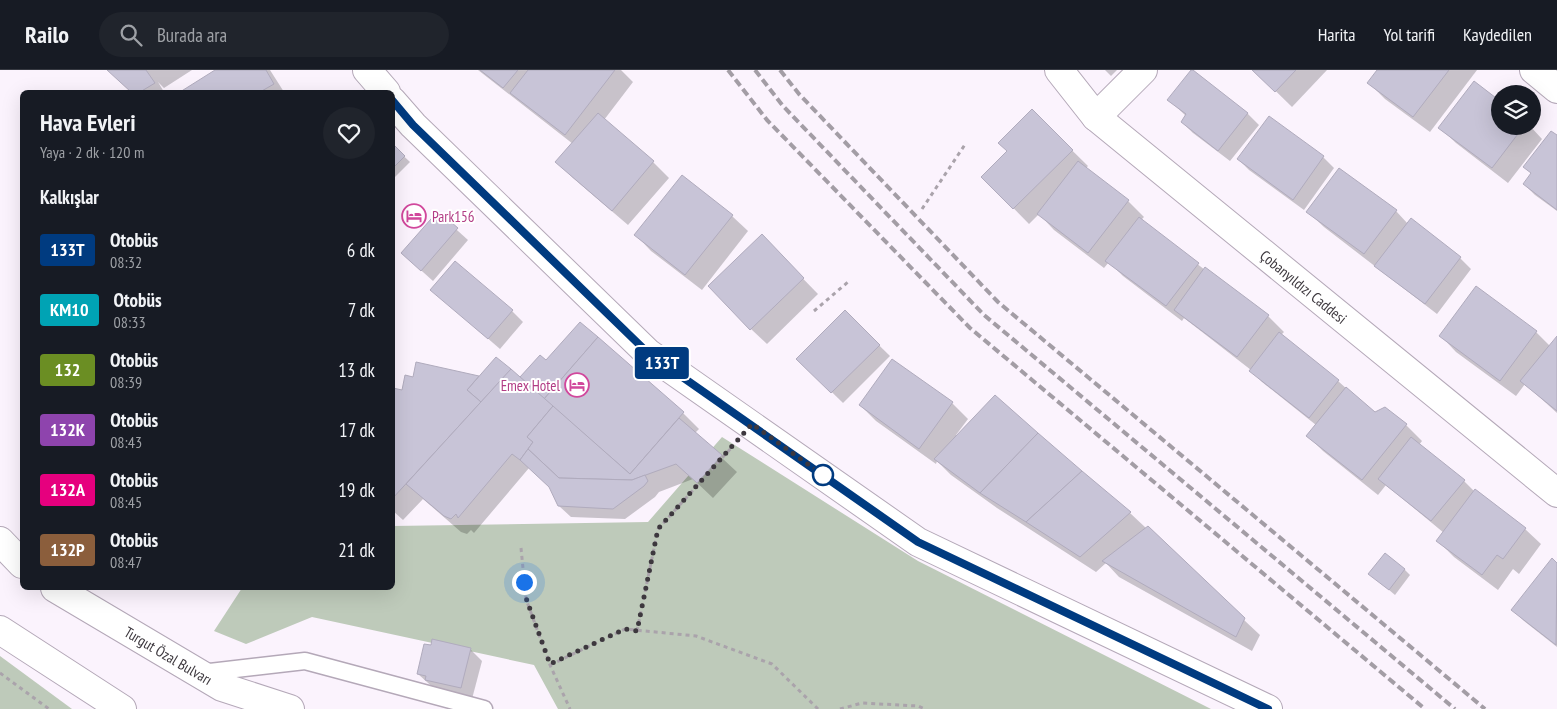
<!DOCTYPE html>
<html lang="tr">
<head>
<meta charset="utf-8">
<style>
	body { margin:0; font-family:"PT Sans Narrow",sans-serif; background:#20242c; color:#f1f3f6; height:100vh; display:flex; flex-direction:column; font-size:19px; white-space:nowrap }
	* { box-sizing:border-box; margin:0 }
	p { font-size:16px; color:#9ea1a6 }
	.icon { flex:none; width:28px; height:28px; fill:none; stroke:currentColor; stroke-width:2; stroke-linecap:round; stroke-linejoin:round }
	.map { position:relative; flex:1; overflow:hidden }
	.drawer { position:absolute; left:20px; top:20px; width:375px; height:500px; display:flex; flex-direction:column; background:#171b24; border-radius:8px; box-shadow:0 5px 20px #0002 }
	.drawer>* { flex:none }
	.badge { padding:0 10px; border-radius:4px; font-size:18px; line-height:32px }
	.tools { position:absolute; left:1491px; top:15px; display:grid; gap:10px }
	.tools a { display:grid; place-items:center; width:50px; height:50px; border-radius:50%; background:#171b24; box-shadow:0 5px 20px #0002; font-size:25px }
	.you { position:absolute; width:25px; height:25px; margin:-12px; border:4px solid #fff; border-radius:50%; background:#1a73e8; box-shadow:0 0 0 8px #1a73e833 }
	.map>.badge { position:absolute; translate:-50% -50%; box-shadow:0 0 0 2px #fff }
	h2 { padding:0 20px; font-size:19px; line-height:45px }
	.round { display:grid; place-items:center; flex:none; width:52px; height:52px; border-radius:26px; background:#20242c }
	.head { display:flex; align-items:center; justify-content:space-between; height:85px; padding:0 20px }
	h1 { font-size:24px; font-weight:800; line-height:38px }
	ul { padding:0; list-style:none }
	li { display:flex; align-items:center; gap:15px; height:60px; padding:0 20px }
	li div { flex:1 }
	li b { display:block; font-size:19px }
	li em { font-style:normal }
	li .badge { min-width:55px; font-weight:700; text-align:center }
	header { display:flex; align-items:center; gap:30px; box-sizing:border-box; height:70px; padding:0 25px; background:#171b24; border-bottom:1px solid #363941 }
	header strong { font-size:24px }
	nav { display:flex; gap:28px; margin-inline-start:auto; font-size:18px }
	.search { width:350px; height:45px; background:#20242c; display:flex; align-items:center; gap:12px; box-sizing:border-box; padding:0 18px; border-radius:28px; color:#9ea1a6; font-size:19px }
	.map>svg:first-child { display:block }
	.green { fill:#becaba }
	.shadow { fill:#0003 }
	.building { fill:#c8c4d7; stroke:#b0abbd }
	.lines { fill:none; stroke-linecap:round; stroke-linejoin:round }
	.lane-casing { stroke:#b4a8b8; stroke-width:19 }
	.street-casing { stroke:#b4a8b8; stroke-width:30 }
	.secondary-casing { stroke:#b4a8b8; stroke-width:30 }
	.highway-casing { stroke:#b4a8b8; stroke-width:30 }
	.path { stroke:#aaa3ab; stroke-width:3; stroke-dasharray:4 4; stroke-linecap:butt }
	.lane { stroke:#fff; stroke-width:16 }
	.street { stroke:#fff; stroke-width:28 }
	.secondary { stroke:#fff; stroke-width:28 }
	.highway { stroke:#fff; stroke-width:28 }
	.rail { stroke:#a39da5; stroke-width:4; stroke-dasharray:8 4; stroke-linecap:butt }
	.line-casing { stroke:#fff; stroke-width:11 }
	.line { stroke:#003b80; stroke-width:8 }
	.walk { stroke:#3d383e; stroke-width:5; stroke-dasharray:0 9 }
	.stop-dot { fill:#fff; stroke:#003b80; stroke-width:2.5 }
	.labels { text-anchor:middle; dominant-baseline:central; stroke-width:4; stroke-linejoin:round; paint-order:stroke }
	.hotel-label { font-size:15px; fill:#b23c85; stroke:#fff; text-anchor:start }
	.street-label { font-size:15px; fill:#3d383e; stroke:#fff }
</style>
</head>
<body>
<header>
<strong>Railo</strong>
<div class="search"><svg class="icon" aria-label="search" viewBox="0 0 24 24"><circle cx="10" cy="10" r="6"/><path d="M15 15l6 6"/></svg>Burada ara</div>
<nav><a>Harita</a><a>Yol tarifi</a><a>Kaydedilen</a></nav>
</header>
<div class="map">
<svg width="1557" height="639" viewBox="0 0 1557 639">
	<rect width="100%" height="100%" fill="#fbf3fd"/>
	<g class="green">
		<path d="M 722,367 L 918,491 L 1211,639 L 558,639 L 534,595 L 312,547 L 246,574 L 214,561 L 242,518 L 392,518 L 393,456 L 648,452 Z"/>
		<path d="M 0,586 L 72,639 L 0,639 Z"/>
	</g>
	<g class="shadow">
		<path d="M 108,0 L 192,0 L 164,18 L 158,12 L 164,22 L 132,22 Z"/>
		<path d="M 217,0 L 270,0 L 284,22 L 182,22 Z"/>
		<path d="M 478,0 L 621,0 L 633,12 L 604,50 L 653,92 L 669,108 L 628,155 L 573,108 L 557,92 L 573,74 Z"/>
		<path d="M 1105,0 L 1117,0 L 1111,6 Z"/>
		<path d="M 1254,0 L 1327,0 L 1292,37 Z"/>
		<path d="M 1378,0 L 1477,0 L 1430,62 L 1385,29 L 1369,13 Z"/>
		<path d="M 1192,1 L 1248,44 L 1259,55 L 1230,91 L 1193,63 L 1182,52 L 1186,46 L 1169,30 Z"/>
		<path d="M 1500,33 L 1500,56 L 1530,56 L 1542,69 L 1508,113 L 1456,73 L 1440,58 Z"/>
		<path d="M 1032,41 L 1088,96 L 1086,98 L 1128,131 L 1144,147 L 1141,150 L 1205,200 L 1268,246 L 1284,262 L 1281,265 L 1338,311 L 1375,344 L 1384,339 L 1406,355 L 1422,371 L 1419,375 L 1464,411 L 1475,422 L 1525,459 L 1541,474 L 1519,504 L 1513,499 L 1498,520 L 1454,487 L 1438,471 L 1444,463 L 1386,415 L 1378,425 L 1323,381 L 1307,365 L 1316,355 L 1262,312 L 1251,300 L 1184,248 L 1182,251 L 1123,206 L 1109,192 L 1104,198 L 1054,160 L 1039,144 L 1029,154 L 983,107 L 1008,82 Z"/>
		<path d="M 1269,48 L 1323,87 L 1334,98 L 1304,140 L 1249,100 L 1238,89 Z"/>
		<path d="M 1557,67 L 1557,141 L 1535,125 L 1524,114 L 1532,104 L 1525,97 Z"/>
		<path d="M 392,75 L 410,92 L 395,107 L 392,105 Z"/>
		<path d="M 1396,141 L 1408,154 L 1460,188 L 1471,199 L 1437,244 L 1324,157 L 1308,142 Z"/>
		<path d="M 438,143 L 468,170 L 433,211 L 414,194 Z"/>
		<path d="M 732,146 L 748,161 L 702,220 L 651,181 L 636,165 Z"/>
		<path d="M 777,182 L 818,224 L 767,274 L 751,259 Z"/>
		<path d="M 432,220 L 512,241 L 523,252 L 500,279 Z"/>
		<path d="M 845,242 L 890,286 L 843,333 L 798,289 Z"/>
		<path d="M 1536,262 L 1550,276 L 1557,268 L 1557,343 L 1525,314 L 1516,326 L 1456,282 L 1441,266 Z"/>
		<path d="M 546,292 L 683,343 L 699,359 L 695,363 L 737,402 L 713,428 L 693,409 L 659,422 L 655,427 L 625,449 L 571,447 L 559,436 L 551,418 L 529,398 L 474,463 L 471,460 L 467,464 L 461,462 L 423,429 L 403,450 L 392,440 L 392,326 L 403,321 L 414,309 L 417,293 L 479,308 L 528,316 Z"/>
		<path d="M 952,333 L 968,349 L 956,365 L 957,366 L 1130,443 L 1260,565 L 1252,581 L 1119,507 L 1106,493 L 1096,502 L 997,438 L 951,405 L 937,391 L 936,394 L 876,351 L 860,335 Z"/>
		<path d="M 1552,490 L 1557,494 L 1557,577 L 1524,551 L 1513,540 Z"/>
		<path d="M 1404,499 L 1410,505 L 1395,525 L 1370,504 Z"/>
		<path d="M 470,579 L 482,591 L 472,629 L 437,621 L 418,604 Z"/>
	</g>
	<g class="building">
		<path d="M 107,0 L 146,0 L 155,13 L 140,22 L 131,22 Z"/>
		<path d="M 215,0 L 266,0 L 274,14 L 260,22 L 180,22 Z"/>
		<path d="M 480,0 L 518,0 L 503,18 Z"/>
		<path d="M 528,0 L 615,0 L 565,65 L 510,23 Z"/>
		<path d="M 1191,0 L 1193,0 L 1248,43 L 1218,81 L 1181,52 L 1186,44 L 1167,30 Z"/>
		<path d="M 1252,0 L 1296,0 L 1275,22 Z"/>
		<path d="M 1377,0 L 1449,0 L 1413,47 L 1367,13 Z"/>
		<path d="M 1474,11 L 1500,31 L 1500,56 L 1524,56 L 1492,98 L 1438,58 Z"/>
		<path d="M 1032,39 L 1073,80 L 1013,139 L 981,107 L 1007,81 L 998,73 Z"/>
		<path d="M 598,43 L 654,91 L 612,141 L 555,92 Z"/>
		<path d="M 1269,46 L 1324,86 L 1293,130 L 1237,89 Z"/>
		<path d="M 1551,61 L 1557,65 L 1557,140 L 1523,114 L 1531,103 L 1523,97 Z"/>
		<path d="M 392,73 L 405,86 L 392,99 Z"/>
		<path d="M 1078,91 L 1129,130 L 1088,183 L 1037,144 Z"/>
		<path d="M 1339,98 L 1397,140 L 1364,184 L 1306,142 Z"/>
		<path d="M 682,105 L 733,145 L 685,205 L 634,165 Z"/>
		<path d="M 438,141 L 458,158 L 421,201 L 401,183 Z"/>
		<path d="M 1139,147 L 1199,193 L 1166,236 L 1105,191 Z"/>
		<path d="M 1411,148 L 1461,187 L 1425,234 L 1374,196 Z"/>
		<path d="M 762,164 L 804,208 L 750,260 L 708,216 Z"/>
		<path d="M 455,191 L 513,240 L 488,269 L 430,220 Z"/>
		<path d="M 1205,197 L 1269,245 L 1237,287 L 1174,240 Z"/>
		<path d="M 1476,216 L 1537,261 L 1500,311 L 1439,266 Z"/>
		<path d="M 845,240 L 880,275 L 831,323 L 796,289 Z"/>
		<path d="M 580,252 L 598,267 L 544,329 L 520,307 L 540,285 L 546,290 Z"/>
		<path d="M 1279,262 L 1339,310 L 1309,348 L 1249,301 Z"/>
		<path d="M 1557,266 L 1557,341 L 1520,311 Z"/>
		<path d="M 598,267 L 684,342 L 630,404 L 544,329 Z"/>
		<path d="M 496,287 L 511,299 L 481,332 L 467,320 Z"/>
		<path d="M 892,289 L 953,332 L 919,379 L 859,335 Z"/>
		<path d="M 416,292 L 479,306 L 467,320 L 481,332 L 392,429 L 392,321 L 393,318 L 402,320 L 405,305 L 413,307 Z"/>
		<path d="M 511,299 L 553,336 L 527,367 L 533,372 L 520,390 L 512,384 L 458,448 L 456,444 L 451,449 L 444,446 L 406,414 Z"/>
		<path d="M 1346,317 L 1375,342 L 1385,337 L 1407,354 L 1362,410 L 1306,366 Z"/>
		<path d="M 995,325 L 1038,363 L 980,423 L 934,389 Z"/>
		<path d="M 553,336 L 630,404 L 679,348 L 722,385 L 697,413 L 676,394 L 632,410 L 559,408 L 528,379 L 533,372 L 527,367 Z"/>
		<path d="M 1038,363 L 1082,401 L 1026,452 L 980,423 Z"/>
		<path d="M 1411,367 L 1465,410 L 1431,451 L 1378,409 Z"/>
		<path d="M 528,379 L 559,408 L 632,410 L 645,405 L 648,411 L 644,416 L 613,439 L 558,436 L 549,417 L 520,390 Z"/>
		<path d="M 1082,401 L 1131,442 L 1080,487 L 1026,452 Z"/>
		<path d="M 1475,419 L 1526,458 L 1503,489 L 1497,485 L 1482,505 L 1436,471 Z"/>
		<path d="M 1148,456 L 1245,548 L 1236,567 L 1102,491 Z"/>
		<path d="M 1385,483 L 1405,499 L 1389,520 L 1368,504 Z"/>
		<path d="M 1552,488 L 1557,493 L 1556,575 L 1511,540 Z"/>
		<path d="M 432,569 L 471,578 L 461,618 L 425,610 L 426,606 L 417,604 L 424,574 L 431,575 Z"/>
	</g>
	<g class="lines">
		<g class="lane-casing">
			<path id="lane" d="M 201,603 L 305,591 L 484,639"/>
		</g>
		<g class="street-casing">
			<g id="street">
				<path id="s1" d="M 1059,0 L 1096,47 L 1557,423"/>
				<path d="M 1534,0 L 1557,19"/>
				<path d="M 1096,47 L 1143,0"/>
			</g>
		</g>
		<g class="secondary-casing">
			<g id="secondary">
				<path d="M 367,0 L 386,22"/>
				<path d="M 392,31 L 413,55 L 648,283 L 918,472 L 1268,639"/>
			</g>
		</g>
		<g class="highway-casing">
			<g id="highway">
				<path d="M 0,471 L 22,494"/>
				<path id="s2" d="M 55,518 L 222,617 L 290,639"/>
				<path d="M 0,560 L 122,639"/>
			</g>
		</g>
		<g class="path">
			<path d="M 922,139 L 966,73"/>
			<path d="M 814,241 L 848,212"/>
			<path d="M 521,478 L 526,529 L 550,595 L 570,639"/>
			<path d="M 637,561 L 658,459 L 732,377"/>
			<path d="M 550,595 L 625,559 L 696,566 L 772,594 L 818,639"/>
			<path d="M 0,603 L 49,639"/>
			<path d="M 840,639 L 862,633 L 918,636 L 925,639"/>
		</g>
		<use href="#lane" class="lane"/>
		<use href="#street" class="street"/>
		<use href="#secondary" class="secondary"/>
		<use href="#highway" class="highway"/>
		<g class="rail">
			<path d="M 728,0 L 767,50 L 970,258 L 1425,639"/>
			<path d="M 755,0 L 783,36 L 984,245 L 1455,639"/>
			<path d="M 780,0 L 799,24 L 998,232 L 1485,639"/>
		</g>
	</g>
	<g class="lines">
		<g class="line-casing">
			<path id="line" d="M 392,30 L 413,55 L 648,283 L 918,472 L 1268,639"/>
		</g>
		<use href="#line" class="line"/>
		<path class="walk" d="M 524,512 L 526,528 L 550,594 L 625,559 L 637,561 L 658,459 L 752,354 L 827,408 L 823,405"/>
	</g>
	<defs>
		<g id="hotel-ring" transform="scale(1.25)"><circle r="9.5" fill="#fff" stroke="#d1479c" stroke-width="1.5"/><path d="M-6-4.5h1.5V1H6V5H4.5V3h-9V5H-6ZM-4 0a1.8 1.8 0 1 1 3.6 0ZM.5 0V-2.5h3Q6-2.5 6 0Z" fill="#d1479c"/></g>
	</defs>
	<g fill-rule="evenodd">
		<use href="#hotel-ring" x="414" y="146"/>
		<use href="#hotel-ring" x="577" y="315"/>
	</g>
	<circle class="stop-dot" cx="823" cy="405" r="10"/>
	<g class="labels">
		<g class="hotel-label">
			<text x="432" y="146">Park156</text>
			<text x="560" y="315" text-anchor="end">Emex Hotel</text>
		</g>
		<g class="street-label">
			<text stroke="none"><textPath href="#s1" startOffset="328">Çobanyıldızı Caddesi</textPath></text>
			<text stroke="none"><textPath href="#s2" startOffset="132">Turgut Özal Bulvarı</textPath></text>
		</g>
	</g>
</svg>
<div class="tools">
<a><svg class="icon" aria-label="layers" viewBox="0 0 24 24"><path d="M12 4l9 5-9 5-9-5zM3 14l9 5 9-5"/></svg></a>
</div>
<div class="you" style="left:524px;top:512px"></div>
<b class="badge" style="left:662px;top:293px;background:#003b80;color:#fff">133T</b>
<section class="drawer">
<div class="head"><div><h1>Hava Evleri</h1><p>Yaya · 2 dk · 120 m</p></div><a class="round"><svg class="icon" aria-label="heart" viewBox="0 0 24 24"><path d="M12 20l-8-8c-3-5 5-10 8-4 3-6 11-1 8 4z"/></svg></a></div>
<h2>Kalkışlar</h2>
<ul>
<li><span class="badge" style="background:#003b80;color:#fff">133T</span><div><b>Otobüs</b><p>08:32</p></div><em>6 dk</em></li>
<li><span class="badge" style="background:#00a3b4;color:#fff">KM10</span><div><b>Otobüs</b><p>08:33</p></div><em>7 dk</em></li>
<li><span class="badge" style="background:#6b8e23;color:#fff">132</span><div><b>Otobüs</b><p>08:39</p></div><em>13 dk</em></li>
<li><span class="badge" style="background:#8e44ad;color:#fff">132K</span><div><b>Otobüs</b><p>08:43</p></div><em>17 dk</em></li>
<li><span class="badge" style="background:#e6007e;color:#fff">132A</span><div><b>Otobüs</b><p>08:45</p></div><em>19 dk</em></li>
<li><span class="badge" style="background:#8b5e3c;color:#fff">132P</span><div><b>Otobüs</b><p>08:47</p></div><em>21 dk</em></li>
</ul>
</section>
</div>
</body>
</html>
